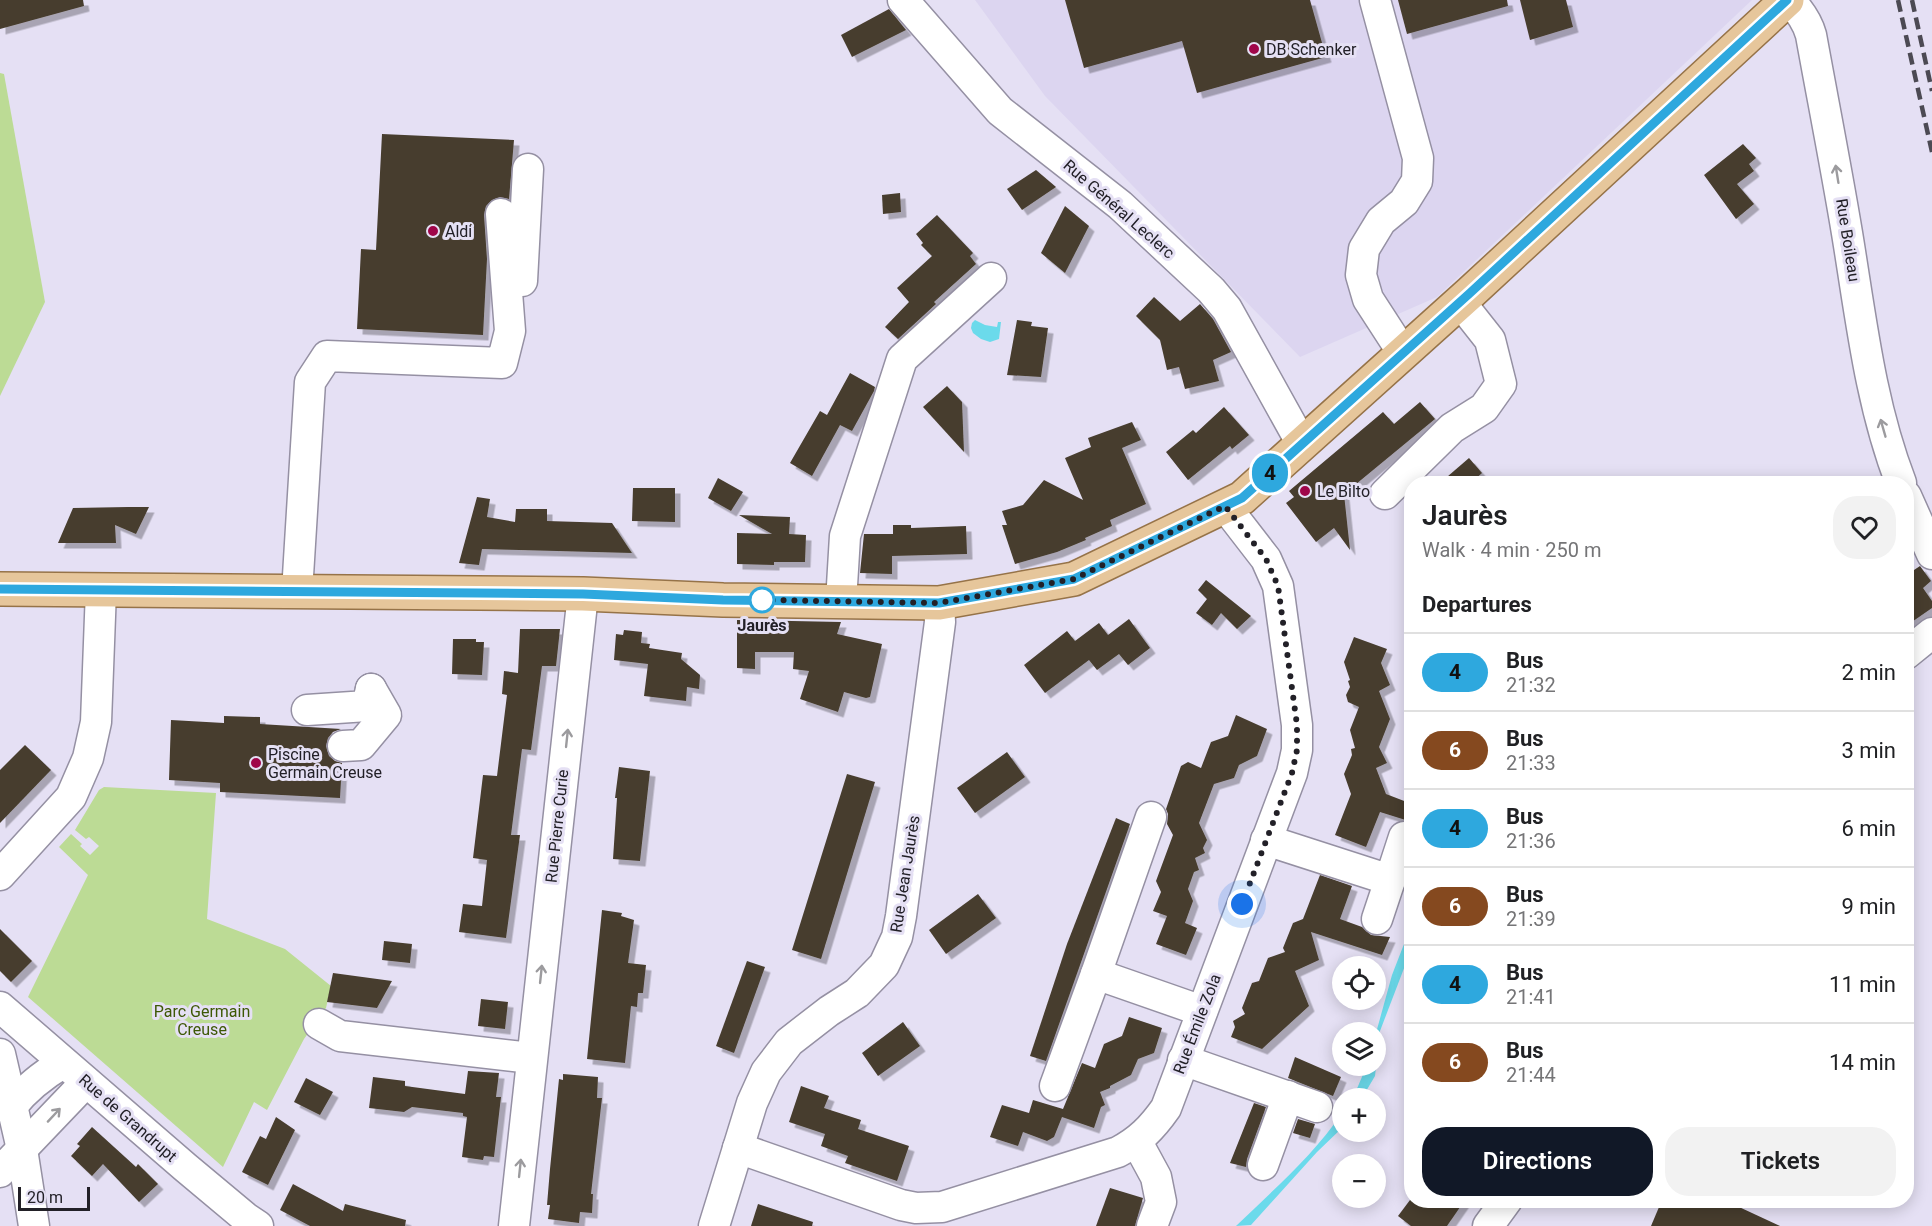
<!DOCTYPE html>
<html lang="en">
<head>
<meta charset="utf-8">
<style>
	body { margin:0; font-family:Roboto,sans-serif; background:#f2f2f2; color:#202124; height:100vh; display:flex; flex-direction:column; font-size:22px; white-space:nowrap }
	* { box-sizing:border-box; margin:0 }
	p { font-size:20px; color:#757577 }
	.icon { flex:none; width:33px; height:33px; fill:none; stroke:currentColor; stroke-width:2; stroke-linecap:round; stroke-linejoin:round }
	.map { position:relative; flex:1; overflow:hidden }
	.drawer { position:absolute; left:1404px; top:476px; width:510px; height:732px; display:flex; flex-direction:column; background:#fff; border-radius:24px; box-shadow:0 3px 15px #0003 }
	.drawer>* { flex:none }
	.badge { padding:0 12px; border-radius:20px; font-size:21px; line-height:39px }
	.fabs { position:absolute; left:1332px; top:956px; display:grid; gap:12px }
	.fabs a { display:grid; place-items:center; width:54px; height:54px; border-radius:50%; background:#fff; box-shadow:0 3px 15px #0003; font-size:30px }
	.scale { position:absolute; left:18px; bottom:15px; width:72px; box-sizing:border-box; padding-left:6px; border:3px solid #222027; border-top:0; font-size:16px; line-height:21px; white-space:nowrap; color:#222027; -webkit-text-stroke:4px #e5e0f4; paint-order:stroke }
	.you { position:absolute; width:30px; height:30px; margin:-15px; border:4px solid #fff; border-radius:50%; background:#1a73e8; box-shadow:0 0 0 9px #1a73e833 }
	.map>.badge { position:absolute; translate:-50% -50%; box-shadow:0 0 0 3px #fff }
	h2 { padding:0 18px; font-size:22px; line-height:54px }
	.round { display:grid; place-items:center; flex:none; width:63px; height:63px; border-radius:24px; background:#f2f2f2 }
	.overview { display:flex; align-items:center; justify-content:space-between; height:102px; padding:0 18px }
	h1 { font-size:28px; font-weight:600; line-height:45px }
	.action { display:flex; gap:12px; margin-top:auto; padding:12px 18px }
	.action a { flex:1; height:69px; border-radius:24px; background:#111827; color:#fff; font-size:24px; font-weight:600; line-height:69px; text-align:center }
	.action a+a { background:#f2f2f2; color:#202124 }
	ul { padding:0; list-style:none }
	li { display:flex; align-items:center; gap:18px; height:78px; padding:0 18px; border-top:2px solid #e0e0e0 }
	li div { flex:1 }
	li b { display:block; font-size:22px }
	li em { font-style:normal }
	li .badge { min-width:66px; font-weight:700; text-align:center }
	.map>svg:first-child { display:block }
	.built { fill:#dcd5f0 }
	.green { fill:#bcdb95 }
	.water { fill:#6bdaeb }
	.building { fill:#473d2e; filter:url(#shadow) }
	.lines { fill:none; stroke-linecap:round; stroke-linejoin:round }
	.minor-casing { stroke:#9590a3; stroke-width:33 }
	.major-casing { stroke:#967348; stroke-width:36 }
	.minor { stroke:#fff; stroke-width:30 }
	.major { stroke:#e6c69b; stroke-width:33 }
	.rail { stroke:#4c4a53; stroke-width:4.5; stroke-dasharray:12 6; stroke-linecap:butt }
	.oneway { stroke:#9c9b9e }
	.line-casing { stroke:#fff; stroke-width:14 }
	.line { stroke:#2ea8de; stroke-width:9 }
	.walk { stroke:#222027; stroke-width:6; stroke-dasharray:0 10.8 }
	.poi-dot { fill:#9f0549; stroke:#e5e0f4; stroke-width:2 }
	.stop-dot { fill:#fff; stroke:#2ea8de; stroke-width:3 }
	.labels { text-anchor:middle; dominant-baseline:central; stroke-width:6; stroke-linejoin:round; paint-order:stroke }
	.poi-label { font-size:16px; fill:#222027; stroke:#e5e0f4; text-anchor:start }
	.street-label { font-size:16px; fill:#222027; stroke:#e5e0f4 }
	.stop-label { font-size:16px; font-weight:bold; fill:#222027; stroke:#e5e0f4 }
	.park-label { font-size:16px; fill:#3d5805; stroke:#e5e0f4 }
</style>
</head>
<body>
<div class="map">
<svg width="1932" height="1226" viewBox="0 0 1932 1226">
	<defs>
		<filter id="shadow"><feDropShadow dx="5.5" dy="5.5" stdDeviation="0" flood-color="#0004"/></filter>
	</defs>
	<rect width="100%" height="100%" fill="#e5e0f4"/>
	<path class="built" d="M 975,0 L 1752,0 L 1437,297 L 1300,357 L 1045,96 Z"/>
	<g class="green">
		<path d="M 0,73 L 4,74 L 45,302 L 0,396 Z"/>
		<path d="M 104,787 L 216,793 L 207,919 L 285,949 L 331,986 L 326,1008 L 304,1039 L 267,1110 L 254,1102 L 223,1167 L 28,997 L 88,875 L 59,847 L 71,834 L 82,844 L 80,846 L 90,855 L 99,846 L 89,837 L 86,839 L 75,830 L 99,790 Z"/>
	</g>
	<g class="water">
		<path d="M 975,320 L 985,325 L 997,327 L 998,322 L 1001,322 L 999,339 L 990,342 L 981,339 L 973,333 L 971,328 L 972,323 Z"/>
		<path d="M 1411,926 L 1411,950 L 1380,1031 L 1375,1076 L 1362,1098 L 1353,1098 L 1367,1065 L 1376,1065 L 1376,1033 L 1392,975 Z"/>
		<path d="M 1342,1113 L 1342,1128 L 1317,1152 L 1251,1225 L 1236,1226 C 1273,1190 1313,1156 1342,1113 Z"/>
	</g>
	<g class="building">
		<path d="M 0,0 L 83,0 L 84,6 L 0,29 Z"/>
		<path d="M 1065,0 L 1310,0 L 1326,57 L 1197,93 L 1182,41 L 1084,68 Z"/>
		<path d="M 1398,0 L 1507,0 L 1508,6 L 1407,34 Z"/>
		<path d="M 1520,0 L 1566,0 L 1573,27 L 1530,40 Z"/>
		<path d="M 889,9 L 906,30 L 852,57 L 841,35 Z"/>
		<path d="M 382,134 L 514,140 L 509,199 L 500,197 L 492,200 L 486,206 L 484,215 L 487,259 L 483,335 L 357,329 L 361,249 L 376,250 Z"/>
		<path d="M 1743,144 L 1756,158 L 1749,164 L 1754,171 L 1737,184 L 1754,204 L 1736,219 L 1704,175 Z"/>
		<path d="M 1036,170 L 1056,187 L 1022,210 L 1007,189 Z"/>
		<path d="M 900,193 L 901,212 L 883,214 L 882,195 Z"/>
		<path d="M 1065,206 L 1089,226 L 1065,273 L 1041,253 Z"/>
		<path d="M 937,215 L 973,253 L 970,256 L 976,264 L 934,302 L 936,304 L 898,339 L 885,327 L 909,302 L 897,288 L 932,256 L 921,245 L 923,243 L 916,234 Z"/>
		<path d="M 1154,297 L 1180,321 L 1200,304 L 1213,319 L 1231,352 L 1213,360 L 1219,381 L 1185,389 L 1179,367 L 1167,370 L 1160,340 L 1136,316 Z"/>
		<path d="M 1017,320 L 1032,322 L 1031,326 L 1048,328 L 1041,377 L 1007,375 Z"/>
		<path d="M 850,373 L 875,387 L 874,391 L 852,431 L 840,425 L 812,476 L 790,463 L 820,411 L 827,415 Z"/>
		<path d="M 947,386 L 962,402 L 964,452 L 923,407 Z"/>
		<path d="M 1420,402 L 1435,419 L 1344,494 L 1350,550 L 1334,528 L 1316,542 L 1286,503 L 1294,497 L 1289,491 L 1383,412 L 1394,424 Z"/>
		<path d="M 1224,407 L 1249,435 L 1232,449 L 1230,446 L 1188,480 L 1166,452 L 1193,430 L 1196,433 Z"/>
		<path d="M 1132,422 L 1141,440 L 1122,448 L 1146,504 L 1110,520 L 1112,526 L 1085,538 L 1086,540 L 1057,552 L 1015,564 L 1002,525 L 1007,525 L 1002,511 L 1023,505 L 1044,480 L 1083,500 L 1065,458 L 1091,447 L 1088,438 Z"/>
		<path d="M 1469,458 L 1482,473 L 1471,483 L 1440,483 Z"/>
		<path d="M 718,478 L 743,492 L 731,511 L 708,498 Z"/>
		<path d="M 633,488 L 675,488 L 675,522 L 632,521 Z"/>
		<path d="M 477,497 L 490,499 L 487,517 L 515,522 L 516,509 L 547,509 L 547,521 L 612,523 L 632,553 L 482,549 L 479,565 L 459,563 Z"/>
		<path d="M 128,507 L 149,507 L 136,534 L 115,525 L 116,543 L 58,543 L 73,508 Z"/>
		<path d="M 739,515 L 790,517 L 789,534 L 806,535 L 805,562 L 774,562 L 774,565 L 737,564 L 737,533 L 772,534 Z"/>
		<path d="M 893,525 L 911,525 L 911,528 L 966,526 L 967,554 L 892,556 L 892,574 L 860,573 L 864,534 L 893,534 Z"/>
		<path d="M 1906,566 L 1911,572 L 1920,566 L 1931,581 L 1923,588 L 1932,601 L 1932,608 L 1906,626 Z"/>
		<path d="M 1206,580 L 1251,616 L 1237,629 L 1221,613 L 1212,625 L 1196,613 L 1207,599 L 1198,590 Z"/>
		<path d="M 1129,619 L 1150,648 L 1128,665 L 1119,654 L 1097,670 L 1089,660 L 1045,693 L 1024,665 L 1067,631 L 1075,641 L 1099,623 L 1108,635 Z"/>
		<path d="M 737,620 L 841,622 L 837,634 L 882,644 L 870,697 L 866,698 L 844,692 L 838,712 L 800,699 L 809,671 L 793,669 L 794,652 L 755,652 L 755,669 L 737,668 Z"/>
		<path d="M 520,629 L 560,629 L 556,666 L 542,666 L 531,750 L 522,749 L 511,835 L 520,835 L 506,938 L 459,932 L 463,904 L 482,906 L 487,860 L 473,858 L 483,775 L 497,776 L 507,695 L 502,694 L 504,671 L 518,673 Z"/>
		<path d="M 624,630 L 642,632 L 641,643 L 650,644 L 649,648 L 682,653 L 681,659 L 700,675 L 699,689 L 687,687 L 686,701 L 644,696 L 648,664 L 614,660 L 616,634 L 623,635 Z"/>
		<path d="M 1354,637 L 1387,649 L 1381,663 L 1390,685 L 1379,691 L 1390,719 L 1379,747 L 1387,763 L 1376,768 L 1386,794 L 1412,804 L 1412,822 L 1380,812 L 1366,847 L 1335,835 L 1351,794 L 1344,774 L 1352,755 L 1351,749 L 1355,748 L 1350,730 L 1359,707 L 1348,702 L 1346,695 L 1350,687 L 1348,681 L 1350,680 L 1344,662 Z"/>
		<path d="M 453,639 L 476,639 L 476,642 L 484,642 L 482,675 L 452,674 Z"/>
		<path d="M 1236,715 L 1267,729 L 1257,756 L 1239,765 L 1234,778 L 1214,784 L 1199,823 L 1207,840 L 1203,848 L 1205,853 L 1195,858 L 1199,870 L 1194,872 L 1188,889 L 1193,901 L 1185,923 L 1197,928 L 1186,955 L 1156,944 L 1167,916 L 1153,911 L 1161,892 L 1156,881 L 1173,835 L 1167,824 L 1168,814 L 1166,809 L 1181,766 L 1188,762 L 1201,768 L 1211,742 L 1228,736 Z"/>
		<path d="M 224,716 L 260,717 L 260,724 L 341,729 L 333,732 L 328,738 L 326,746 L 329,756 L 335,761 L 342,763 L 340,798 L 220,792 L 220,783 L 169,780 L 171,720 L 224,723 Z"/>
		<path d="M 25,745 L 51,770 L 0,823 L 0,770 Z"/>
		<path d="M 1007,752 L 1025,777 L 975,813 L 957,788 Z"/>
		<path d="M 619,767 L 650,771 L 640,861 L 613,859 L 617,798 L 615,798 Z"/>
		<path d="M 847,774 L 875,782 L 821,959 L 792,950 Z"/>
		<path d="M 1116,818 L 1130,824 L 1046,1061 L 1030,1056 L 1067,944 Z"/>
		<path d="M 1320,875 L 1352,886 L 1340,919 L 1362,927 L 1371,935 L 1390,937 L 1382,955 L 1311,932 L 1319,960 L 1295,971 L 1309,1006 L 1262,1049 L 1231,1037 L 1235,1027 L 1233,1021 L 1245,1014 L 1242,1008 L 1252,983 L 1259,981 L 1268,958 L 1285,952 L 1283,948 L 1293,923 L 1303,919 Z"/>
		<path d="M 978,894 L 996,918 L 946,954 L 929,930 Z"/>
		<path d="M 602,910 L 622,913 L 621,916 L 634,920 L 628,963 L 646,965 L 643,993 L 638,993 L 637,1007 L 631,1006 L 625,1063 L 587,1059 Z"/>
		<path d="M 0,929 L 32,961 L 11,982 L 0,971 Z"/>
		<path d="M 384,941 L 412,944 L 410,963 L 382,960 Z"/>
		<path d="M 747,961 L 765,967 L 734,1053 L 716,1046 Z"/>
		<path d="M 333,973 L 392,981 L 377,1008 L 327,1002 Z"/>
		<path d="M 481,999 L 508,1002 L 505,1029 L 478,1026 Z"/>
		<path d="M 1129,1017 L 1162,1028 L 1154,1053 L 1138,1059 L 1131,1075 L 1110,1086 L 1110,1088 L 1100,1092 L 1105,1105 L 1101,1107 L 1094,1128 L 1062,1117 L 1054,1137 L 1047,1141 L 1023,1132 L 1018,1146 L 990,1137 L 1002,1105 L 1029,1113 L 1033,1100 L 1063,1109 L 1082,1063 L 1095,1068 L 1104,1044 L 1122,1036 Z"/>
		<path d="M 903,1022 L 920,1046 L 878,1076 L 862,1053 Z"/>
		<path d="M 1295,1057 L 1341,1077 L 1333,1096 L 1288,1078 Z"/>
		<path d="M 468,1071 L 499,1073 L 496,1097 L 501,1097 L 494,1157 L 484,1156 L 483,1160 L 462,1157 L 467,1117 L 463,1116 L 463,1113 L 412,1107 L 404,1112 L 369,1108 L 373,1077 L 405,1081 L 405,1086 L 465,1094 Z"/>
		<path d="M 563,1074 L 598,1077 L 597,1098 L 602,1098 L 591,1194 L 593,1194 L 592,1213 L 580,1212 L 579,1223 L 548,1219 L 550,1205 L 547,1205 L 550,1169 L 559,1079 L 563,1080 Z"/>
		<path d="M 306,1078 L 333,1092 L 320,1115 L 294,1102 Z"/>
		<path d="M 801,1086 L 829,1096 L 824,1108 L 861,1120 L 858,1129 L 909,1146 L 897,1181 L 845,1163 L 848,1156 L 821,1146 L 825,1134 L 789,1122 Z"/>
		<path d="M 1254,1103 L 1266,1107 L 1247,1159 L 1246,1167 L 1230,1163 Z"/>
		<path d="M 276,1117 L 295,1130 L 268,1185 L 242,1172 L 260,1136 L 266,1139 Z"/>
		<path d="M 1298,1119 L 1315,1124 L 1310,1138 L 1293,1133 Z"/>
		<path d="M 92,1127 L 136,1167 L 138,1164 L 158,1184 L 139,1202 L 103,1164 L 92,1176 L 71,1156 L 80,1146 L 77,1144 Z"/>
		<path d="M 293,1184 L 343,1211 L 345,1204 L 406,1220 L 405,1226 L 310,1226 L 280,1210 Z"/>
		<path d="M 1110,1188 L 1143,1198 L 1135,1226 L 1096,1226 Z"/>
		<path d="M 1410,1200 L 1465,1200 L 1447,1226 L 1411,1226 L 1398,1216 Z"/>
		<path d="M 1662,1200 L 1724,1200 L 1780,1226 L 1651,1226 Z"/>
		<path d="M 758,1204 L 813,1222 L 812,1226 L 751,1226 Z"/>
	</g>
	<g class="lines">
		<g class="minor-casing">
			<g id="minor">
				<path d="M 903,0 L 1000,111 L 1120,205 L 1211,290 L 1227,309 L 1302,444"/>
				<path d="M 1375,0 L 1418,158 L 1417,181 L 1404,202 L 1381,221 L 1364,249 L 1361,275 L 1368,299 L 1403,353"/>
				<path d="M 1789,0 C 1800,11 1807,21 1811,35 C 1823,101 1836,167 1847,233 C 1861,318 1870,403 1901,483"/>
				<path d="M 522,281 L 528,169"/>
				<path d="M 1385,494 L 1452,428 L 1484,408 L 1501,384 L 1490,340 L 1460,302"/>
				<path d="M 1906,496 L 1932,554"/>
				<path d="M 297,592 L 310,382 L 327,356 L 502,363 L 510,331 L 501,214"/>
				<path d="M 841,602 L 845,536 L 902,359 L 991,278"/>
				<path d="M 1906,654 L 1932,633"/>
				<path d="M 307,710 L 367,706 L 371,689"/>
				<path d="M 343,746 L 361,745 L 386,715 L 371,689"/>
				<path d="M 1151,817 L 1096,974 L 1202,1011"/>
				<path d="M 1266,840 L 1390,880 L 1404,837"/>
				<path d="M 0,875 L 71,797 L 88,758 L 96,722 L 101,590"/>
				<path d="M 1377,919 L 1390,880"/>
				<path d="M 0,1007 L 185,1167 L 246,1218 L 258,1226"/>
				<path d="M 319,1024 L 340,1036 L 531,1058"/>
				<path d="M 0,1054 L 22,1149 L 34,1226"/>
				<path d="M 1183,1060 L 1317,1107"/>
				<path d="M 1055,1086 L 1096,974"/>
				<path d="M 12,1106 C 27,1087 43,1075 63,1063"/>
				<path d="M 1137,1142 L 1156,1177 L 1161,1202 L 1152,1226"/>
				<path d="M 738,1148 L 901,1205 L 916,1208 L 942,1207 L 1118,1152 C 1139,1141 1152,1128 1166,1108 L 1292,773 L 1297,750 L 1297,725 L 1278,586 L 1266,559 L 1225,506"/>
				<path d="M 1263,1165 L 1288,1096"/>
				<path d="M 0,1172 L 86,1082"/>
				<path d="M 514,1226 L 583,594"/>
				<path d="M 714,1226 L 752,1103 L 766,1072 L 789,1042 L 829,1011 L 857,993 L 884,965 L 897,937 L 901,916 L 940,622 L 939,603"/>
				<path d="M 1488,1226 L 1507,1200"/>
			</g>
		</g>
		<g class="major-casing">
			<path id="major" d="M 0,589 L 583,594 L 723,600 L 939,603 L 1074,579 L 1242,498 L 1470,293 L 1787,0"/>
		</g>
		<use href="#minor" class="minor"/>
		<use href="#major" class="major"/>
		<g class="rail">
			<path d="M 1898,0 L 1932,152"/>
			<path d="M 1912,0 L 1932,91"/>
		</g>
	</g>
	<defs><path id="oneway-shaft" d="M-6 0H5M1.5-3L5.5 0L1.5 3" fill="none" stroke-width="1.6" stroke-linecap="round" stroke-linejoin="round" transform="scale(1.5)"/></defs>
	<g class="oneway">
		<use href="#oneway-shaft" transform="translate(1837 174) rotate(-99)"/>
		<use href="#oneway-shaft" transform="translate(1883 428) rotate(-106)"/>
		<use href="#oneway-shaft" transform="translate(567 738) rotate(-84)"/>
		<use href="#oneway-shaft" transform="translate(541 974) rotate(-84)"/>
		<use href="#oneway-shaft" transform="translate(54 1115) rotate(-47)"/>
		<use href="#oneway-shaft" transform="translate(520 1168) rotate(-84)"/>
	</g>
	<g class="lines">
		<g class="line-casing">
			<path id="line" d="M 0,589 L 583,594 L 723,600 L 939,603 L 1074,579 L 1242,498 L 1470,293 L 1787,0"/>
		</g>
		<use href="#line" class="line"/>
		<path class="walk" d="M 762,600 L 939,603 L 1074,579 L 1225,506 L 1266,559 L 1278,586 L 1297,725 L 1297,750 L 1292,773 L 1242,904"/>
	</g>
	<g class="poi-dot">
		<circle cx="1254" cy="49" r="6"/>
		<circle cx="433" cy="231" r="6"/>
		<circle cx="1305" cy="491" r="6"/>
		<circle cx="256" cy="763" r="6"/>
	</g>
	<circle class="stop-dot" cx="762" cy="600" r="12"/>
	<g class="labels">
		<g class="poi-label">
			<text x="1266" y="49">DB Schenker</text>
			<text x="445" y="231">Aldi</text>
			<text x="1317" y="491">Le Bilto</text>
			<text x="268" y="754">Piscine<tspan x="268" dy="18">Germain Creuse</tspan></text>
		</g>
		<g class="street-label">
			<text transform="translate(1119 209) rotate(41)">Rue Général Leclerc</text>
			<text transform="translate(1848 240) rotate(81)">Rue Boileau</text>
			<text transform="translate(557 826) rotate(-84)">Rue Pierre Curie</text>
			<text transform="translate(905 874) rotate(-81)">Rue Jean Jaurès</text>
			<text transform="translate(1197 1024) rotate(-69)">Rue Émile Zola</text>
			<text transform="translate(128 1118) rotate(41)">Rue de Grandrupt</text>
		</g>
		<g class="stop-label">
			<text x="762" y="625">Jaurès</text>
		</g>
		<g class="park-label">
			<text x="202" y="1011">Parc Germain<tspan x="202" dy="18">Creuse</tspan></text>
		</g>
	</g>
</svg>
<div class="fabs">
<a><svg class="icon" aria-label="locate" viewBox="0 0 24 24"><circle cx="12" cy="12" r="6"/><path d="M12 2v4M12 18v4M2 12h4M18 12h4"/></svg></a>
<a><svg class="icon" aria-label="layers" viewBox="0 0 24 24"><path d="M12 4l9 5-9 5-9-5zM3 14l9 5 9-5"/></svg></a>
<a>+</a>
<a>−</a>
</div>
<div class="scale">20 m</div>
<div class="you" style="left:1242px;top:904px"></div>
<b class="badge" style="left:1270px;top:473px;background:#2ea8de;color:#111">4</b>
<section class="drawer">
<div class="overview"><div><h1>Jaurès</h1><p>Walk · 4 min · 250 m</p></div><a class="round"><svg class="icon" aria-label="heart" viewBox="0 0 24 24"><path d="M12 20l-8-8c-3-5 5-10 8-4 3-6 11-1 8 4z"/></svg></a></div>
<h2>Departures</h2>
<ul>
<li><span class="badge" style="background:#2ea8de;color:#111">4</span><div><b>Bus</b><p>21:32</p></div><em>2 min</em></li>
<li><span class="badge" style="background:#85491f;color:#fff">6</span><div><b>Bus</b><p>21:33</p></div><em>3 min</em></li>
<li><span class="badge" style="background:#2ea8de;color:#111">4</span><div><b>Bus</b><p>21:36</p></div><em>6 min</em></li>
<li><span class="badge" style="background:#85491f;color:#fff">6</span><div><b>Bus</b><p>21:39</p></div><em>9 min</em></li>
<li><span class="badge" style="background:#2ea8de;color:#111">4</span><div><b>Bus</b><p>21:41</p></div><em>11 min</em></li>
<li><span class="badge" style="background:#85491f;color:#fff">6</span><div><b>Bus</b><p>21:44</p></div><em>14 min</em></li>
</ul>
<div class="action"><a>Directions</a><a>Tickets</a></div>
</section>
</div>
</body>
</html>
